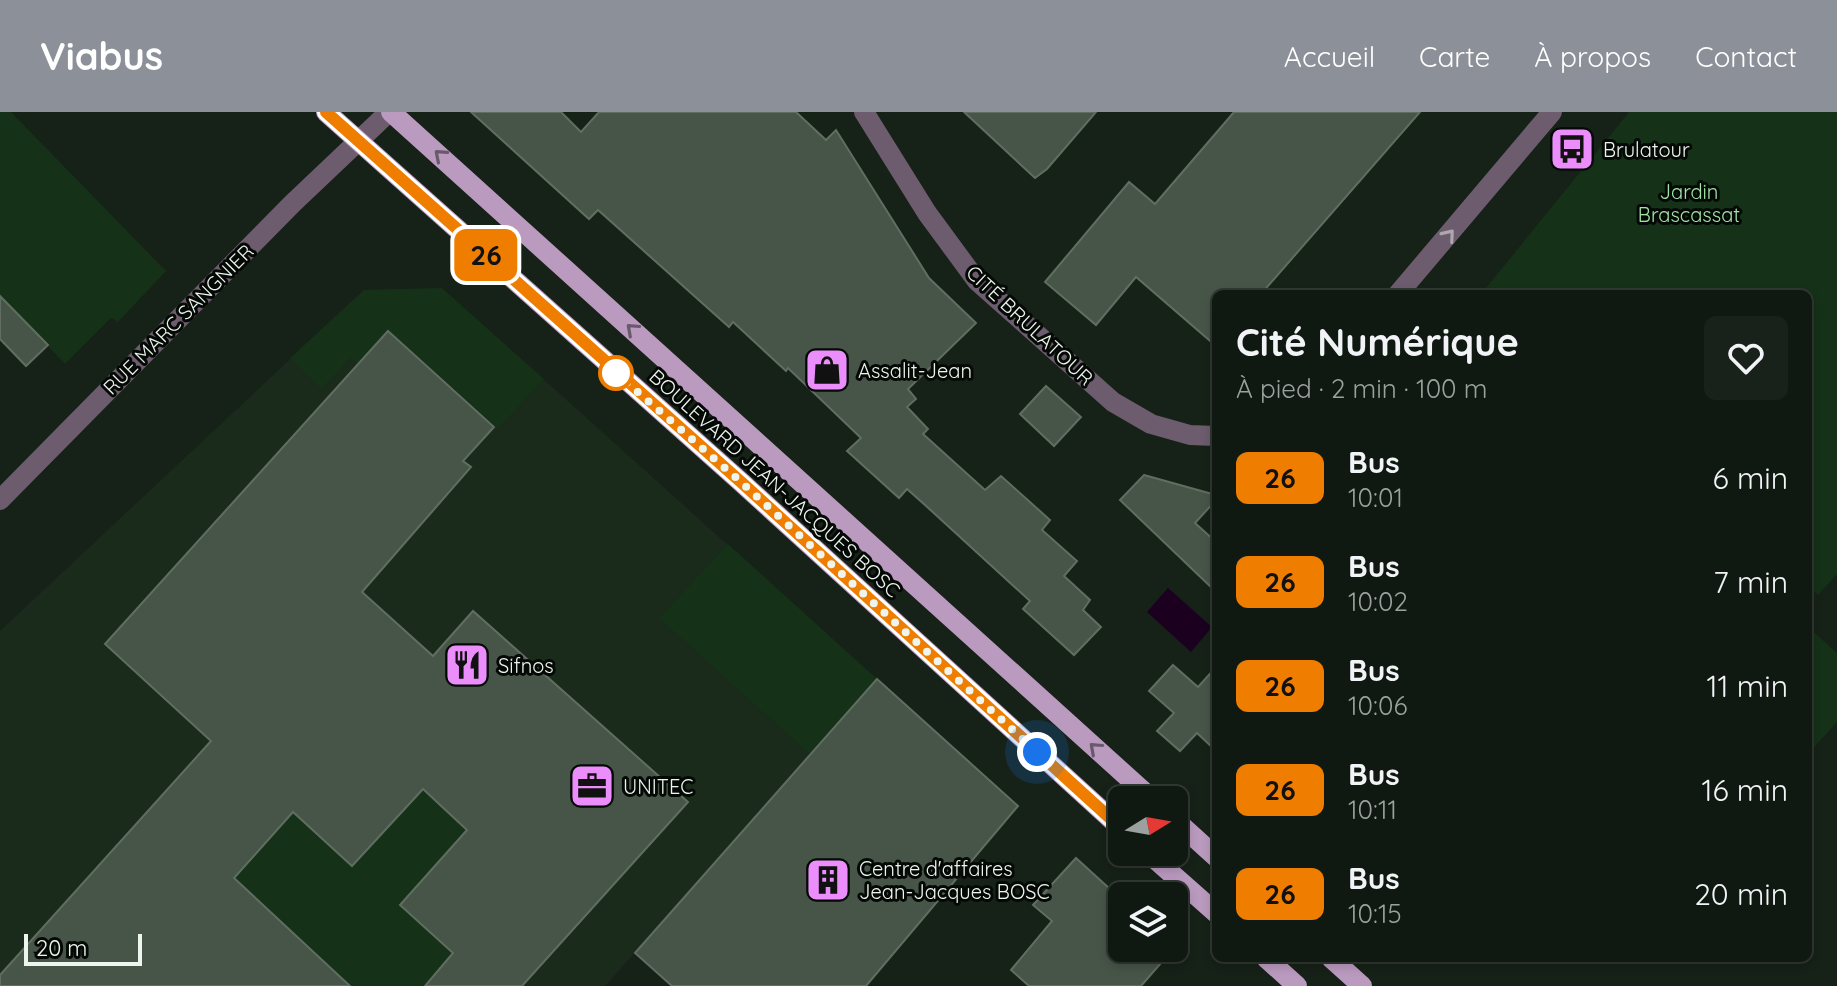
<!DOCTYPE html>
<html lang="fr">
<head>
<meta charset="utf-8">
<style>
	body { margin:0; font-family:Quicksand,sans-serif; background:#19221a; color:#f1f3f6; height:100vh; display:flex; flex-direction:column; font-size:30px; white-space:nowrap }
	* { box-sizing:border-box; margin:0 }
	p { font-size:26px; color:#9ca09f }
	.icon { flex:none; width:44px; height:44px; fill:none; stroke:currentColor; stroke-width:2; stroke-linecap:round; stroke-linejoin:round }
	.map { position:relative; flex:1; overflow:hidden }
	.drawer { position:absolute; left:1212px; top:178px; width:600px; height:672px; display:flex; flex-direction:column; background:#101911; border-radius:12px; box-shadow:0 4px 12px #0003,0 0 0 2px #303831 }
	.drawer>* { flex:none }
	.badge { padding:0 16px; border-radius:12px; font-size:28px; line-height:52px }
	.needle { width:52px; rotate:79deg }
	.fabs { position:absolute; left:1108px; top:674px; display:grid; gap:16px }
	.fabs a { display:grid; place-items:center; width:80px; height:80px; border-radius:12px; background:#101911; box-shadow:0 4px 12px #0003,0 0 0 2px #303831; font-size:40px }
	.scale { position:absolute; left:24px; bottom:20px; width:118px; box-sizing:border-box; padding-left:8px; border:4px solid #edf5ee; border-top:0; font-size:22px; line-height:28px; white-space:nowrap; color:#edf5ee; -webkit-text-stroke:6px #050906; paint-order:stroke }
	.you { position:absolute; width:40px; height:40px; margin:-20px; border:6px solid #fff; border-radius:50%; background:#1a73e8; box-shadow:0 0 0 12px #1a73e833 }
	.map>.badge { position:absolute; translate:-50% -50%; box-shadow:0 0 0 4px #fff }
	.round { display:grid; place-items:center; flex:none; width:84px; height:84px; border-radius:12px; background:#19221a }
	.overview { display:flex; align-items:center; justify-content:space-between; height:136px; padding:0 24px }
	h1 { font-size:38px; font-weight:700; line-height:60px }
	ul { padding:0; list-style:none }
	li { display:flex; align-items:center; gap:24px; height:104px; padding:0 24px }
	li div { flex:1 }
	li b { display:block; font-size:30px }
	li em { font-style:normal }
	li .badge { min-width:88px; font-weight:700; text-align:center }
	header { display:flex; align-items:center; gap:48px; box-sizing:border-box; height:112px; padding:0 40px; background:#8c9099; color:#fff }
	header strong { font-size:38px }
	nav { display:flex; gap:44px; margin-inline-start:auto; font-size:28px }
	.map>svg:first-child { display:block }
	.built { fill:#1a2b1c }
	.green { fill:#153118 }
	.water { fill:#1b0020 }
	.building { fill:#475448; stroke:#606e61; stroke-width:2 }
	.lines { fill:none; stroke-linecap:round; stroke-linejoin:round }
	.minor { stroke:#6c5c6e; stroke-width:20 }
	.primary { stroke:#bb9ac0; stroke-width:20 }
	.oneway { stroke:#69596c }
	.oneway2 { stroke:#aca8ae }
	.line-casing { stroke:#fff; stroke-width:18 }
	.line { stroke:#ee7d00; stroke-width:12 }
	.walk { stroke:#edf5ee; stroke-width:8; stroke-dasharray:0 14.4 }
	.stop-dot { fill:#fff; stroke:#ee7d00; stroke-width:4 }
	.labels { text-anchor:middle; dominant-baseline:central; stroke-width:6; stroke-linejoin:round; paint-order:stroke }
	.poi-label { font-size:20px; fill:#edf5ee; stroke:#050906; text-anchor:start }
	.park-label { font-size:20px; fill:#a2e4a7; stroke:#050906 }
	.street-label { font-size:20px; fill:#edf5ee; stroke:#050906 }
</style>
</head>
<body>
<header>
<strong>Viabus</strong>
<nav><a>Accueil</a><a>Carte</a><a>À propos</a><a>Contact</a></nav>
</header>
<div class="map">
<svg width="1837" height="874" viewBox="0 0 1837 874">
	<rect width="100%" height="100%" fill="#162117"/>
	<path class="built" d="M 442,176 L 877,567 L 605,874 L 0,874 L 0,519 L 364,178 Z"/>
	<g class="green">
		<path d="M 0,0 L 11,0 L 166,159 L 118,210 L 111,206 L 65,252 L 0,184 Z"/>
		<path d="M 1629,0 L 1837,0 L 1837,462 L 1818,483 L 1808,474 L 1808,182 L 1481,182 Z"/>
		<path d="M 442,176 L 544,267 L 498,316 L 389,219 L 358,252 L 351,245 L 321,277 L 290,246 L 364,178 Z"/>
		<path d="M 728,432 L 877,567 L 811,643 L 659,506 Z"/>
		<path d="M 1808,515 L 1837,541 L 1837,610 L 1808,642 Z"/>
		<path d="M 423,677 L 467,718 L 453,841 L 425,874 L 350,874 L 337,863 L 248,874 L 295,822 L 234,766 L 293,700 L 352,754 Z"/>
	</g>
	<path class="water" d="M 1168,476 L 1212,515 L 1191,540 L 1147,500 Z"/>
	<g class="building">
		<path d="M 471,0 L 561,0 L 581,20 L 599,0 L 796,0 L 826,28 L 836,18 L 929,166 L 976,211 L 908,277 L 916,287 L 907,295 L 928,317 L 923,322 L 985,378 L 1001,364 L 1050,408 L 1042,418 L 1077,449 L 1064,464 L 1090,488 L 1083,498 L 1101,515 L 1074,543 L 1023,497 L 1030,489 L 925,393 L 907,377 L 899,386 L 847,339 L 861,326 L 788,256 L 786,259 L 733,210 L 729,215 L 598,98 L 589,107 Z"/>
		<path d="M 964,0 L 1096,0 L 1047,57 L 1035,66 Z"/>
		<path d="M 1234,0 L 1420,0 L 1261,182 L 1216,182 L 1216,234 L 1136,165 L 1096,213 L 1045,170 L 1129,70 L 1155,92 Z"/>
		<path d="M 0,184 L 48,233 L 26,254 L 0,227 Z"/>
		<path d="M 388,219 L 494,315 L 463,349 L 471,355 L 362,480 L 433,544 L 473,499 L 688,690 L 522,874 L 425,874 L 453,841 L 400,793 L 467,718 L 423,677 L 352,754 L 293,700 L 234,766 L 350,874 L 0,874 L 0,863 L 211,629 L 105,532 Z"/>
		<path d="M 1046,274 L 1081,305 L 1054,334 L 1020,302 Z"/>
		<path d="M 1144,363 L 1216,383 L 1216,388 L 1195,411 L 1216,430 L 1216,480 L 1120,388 Z"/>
		<path d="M 1173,553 L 1198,575 L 1216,555 L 1216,639 L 1197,621 L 1180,639 L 1157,619 L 1174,601 L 1149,579 Z"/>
		<path d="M 877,567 L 1018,694 L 866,874 L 672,874 L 635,841 Z"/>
		<path d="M 1076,746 L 1122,788 L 1122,836 L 1175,835 L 1141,874 L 1029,874 L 1011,858 L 1052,809 L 1033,793 Z"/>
	</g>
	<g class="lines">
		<g class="minor">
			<path d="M 864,0 L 927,101 L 977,169 L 1113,290 L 1151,312 L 1190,323 L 1216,324"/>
			<path d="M 1398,182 L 1552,0"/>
			<path d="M 0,388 L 293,91 L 389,0"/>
		</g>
		<g class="primary">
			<path d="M 326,0 L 741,370 L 1122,717"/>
			<path d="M 391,0 L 1153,688"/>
			<path d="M 1174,707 L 1216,745"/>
			<path d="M 1147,740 L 1216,801"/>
			<path d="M 1266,846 L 1297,874"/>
			<path d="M 1331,846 L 1362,874"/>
		</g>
	</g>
	<defs><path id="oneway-chevron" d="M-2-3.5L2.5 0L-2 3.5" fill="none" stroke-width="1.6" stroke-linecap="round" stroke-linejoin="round" transform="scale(2)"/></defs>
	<g class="oneway">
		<use href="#oneway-chevron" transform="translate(440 43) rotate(-139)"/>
		<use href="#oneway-chevron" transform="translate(632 217) rotate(-138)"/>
		<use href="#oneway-chevron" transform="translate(1095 636) rotate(-138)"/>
	</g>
	<use class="oneway2" href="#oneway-chevron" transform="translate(1449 123) rotate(-50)"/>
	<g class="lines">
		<g class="line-casing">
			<path id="line" d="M 326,0 L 741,370 L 1122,717"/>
		</g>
		<use href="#line" class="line"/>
		<path class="walk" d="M 616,261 L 741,370 L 1037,640"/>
	</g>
	<defs>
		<g id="bus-square" transform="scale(2.3)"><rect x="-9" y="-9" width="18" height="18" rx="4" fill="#eb8dfb" stroke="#050906"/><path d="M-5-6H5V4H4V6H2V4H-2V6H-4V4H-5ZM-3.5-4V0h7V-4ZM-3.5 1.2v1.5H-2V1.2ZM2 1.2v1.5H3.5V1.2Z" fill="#111"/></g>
		<g id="shop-square" transform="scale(2.3)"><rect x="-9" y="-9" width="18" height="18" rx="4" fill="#eb8dfb" stroke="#050906"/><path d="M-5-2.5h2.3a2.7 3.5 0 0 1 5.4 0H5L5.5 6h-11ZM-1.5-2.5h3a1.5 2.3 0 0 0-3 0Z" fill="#111"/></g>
		<g id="restaurant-square" transform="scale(2.3)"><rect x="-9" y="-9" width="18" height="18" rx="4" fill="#eb8dfb" stroke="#050906"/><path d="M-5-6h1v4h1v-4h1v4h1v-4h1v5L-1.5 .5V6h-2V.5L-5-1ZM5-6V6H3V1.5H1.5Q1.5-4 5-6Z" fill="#111"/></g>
		<g id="office-square" transform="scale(2.3)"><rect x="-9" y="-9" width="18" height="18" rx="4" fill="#eb8dfb" stroke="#050906"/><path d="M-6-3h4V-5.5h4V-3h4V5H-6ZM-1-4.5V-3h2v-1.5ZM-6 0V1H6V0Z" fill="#111"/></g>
		<g id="building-square" transform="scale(2.3)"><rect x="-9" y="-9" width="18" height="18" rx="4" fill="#eb8dfb" stroke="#050906"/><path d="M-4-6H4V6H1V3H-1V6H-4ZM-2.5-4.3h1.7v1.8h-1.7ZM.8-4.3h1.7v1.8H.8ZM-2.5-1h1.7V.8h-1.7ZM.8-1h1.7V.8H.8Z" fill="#111"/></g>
	</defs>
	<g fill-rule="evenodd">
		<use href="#bus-square" x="1572" y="37"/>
		<use href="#shop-square" x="827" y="258"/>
		<use href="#restaurant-square" x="467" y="553"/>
		<use href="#office-square" x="592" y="674"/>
		<use href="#building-square" x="828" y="768"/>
	</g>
	<circle class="stop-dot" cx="616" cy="261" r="16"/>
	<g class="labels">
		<g class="poi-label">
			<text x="1603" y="37">Brulatour</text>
			<text x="858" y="258">Assalit-Jean</text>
			<text x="498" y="553">Sifnos</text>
			<text x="623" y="674">UNITEC</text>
			<text x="859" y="756">Centre d'affaires<tspan x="859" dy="23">Jean-Jacques BOSC</tspan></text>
		</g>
		<g class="park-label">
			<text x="1689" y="79">Jardin<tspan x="1689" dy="23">Brascassat</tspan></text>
		</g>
		<g class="street-label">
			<text transform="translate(178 207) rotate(-45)">RUE MARC SANGNIER</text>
			<text transform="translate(1030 213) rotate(43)">CITÉ BRULATOUR</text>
			<text transform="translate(775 371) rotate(42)">BOULEVARD JEAN-JACQUES BOSC</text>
		</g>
	</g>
</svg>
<div class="fabs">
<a><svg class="needle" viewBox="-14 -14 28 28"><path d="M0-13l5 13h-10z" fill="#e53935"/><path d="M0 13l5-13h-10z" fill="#9ca09f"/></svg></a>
<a><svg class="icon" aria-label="layers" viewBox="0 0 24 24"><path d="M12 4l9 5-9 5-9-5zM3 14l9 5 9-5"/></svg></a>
</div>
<div class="scale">20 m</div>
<div class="you" style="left:1037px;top:640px"></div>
<b class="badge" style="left:486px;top:143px;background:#ee7d00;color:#111">26</b>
<section class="drawer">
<div class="overview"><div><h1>Cité Numérique</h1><p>À pied · 2 min · 100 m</p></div><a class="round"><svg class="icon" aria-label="heart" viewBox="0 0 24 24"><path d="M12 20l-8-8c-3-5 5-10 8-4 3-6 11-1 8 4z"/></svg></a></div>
<ul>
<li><span class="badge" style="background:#ee7d00;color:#111">26</span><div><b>Bus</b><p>10:01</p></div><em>6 min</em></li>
<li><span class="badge" style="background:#ee7d00;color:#111">26</span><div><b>Bus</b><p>10:02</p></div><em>7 min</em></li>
<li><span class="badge" style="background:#ee7d00;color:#111">26</span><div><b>Bus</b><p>10:06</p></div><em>11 min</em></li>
<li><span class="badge" style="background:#ee7d00;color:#111">26</span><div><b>Bus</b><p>10:11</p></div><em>16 min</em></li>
<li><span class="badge" style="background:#ee7d00;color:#111">26</span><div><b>Bus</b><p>10:15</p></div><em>20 min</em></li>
</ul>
</section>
</div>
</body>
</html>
